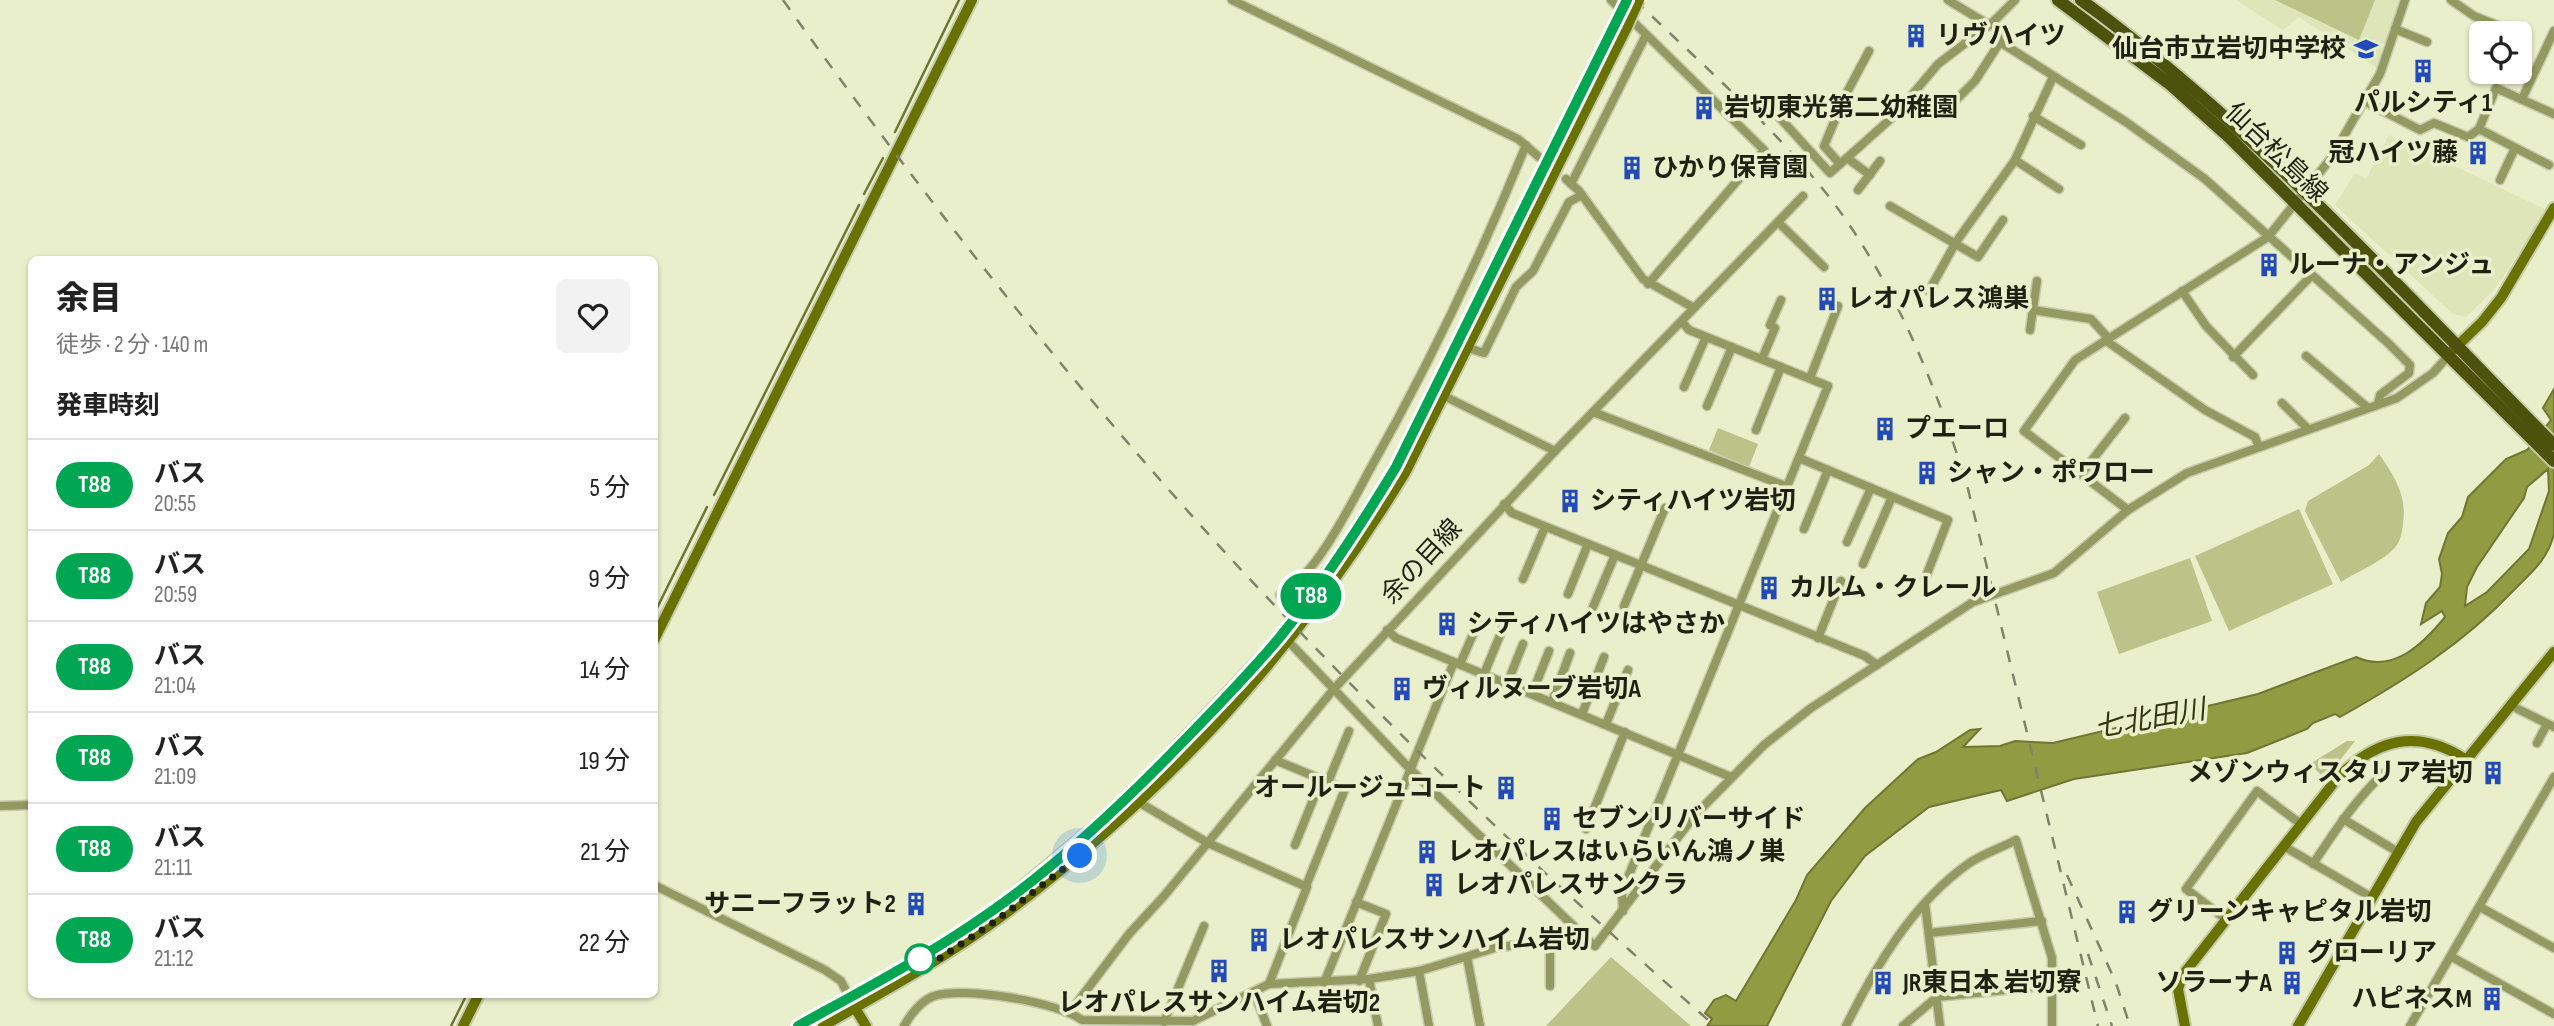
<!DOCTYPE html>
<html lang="ja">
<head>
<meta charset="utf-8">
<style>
	body { margin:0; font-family:"Sofia Sans Condensed","Noto Sans JP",sans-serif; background:#f2f2f2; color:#222; height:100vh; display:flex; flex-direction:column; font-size:26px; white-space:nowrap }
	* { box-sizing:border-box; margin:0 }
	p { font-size:23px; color:#767676 }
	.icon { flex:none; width:38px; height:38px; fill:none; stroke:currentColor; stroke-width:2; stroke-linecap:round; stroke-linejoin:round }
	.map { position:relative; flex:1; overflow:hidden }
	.drawer { position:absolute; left:28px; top:256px; width:630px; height:742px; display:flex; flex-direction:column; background:#fff; border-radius:10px; box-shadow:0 2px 5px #0004 }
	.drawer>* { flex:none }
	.badge { padding:0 14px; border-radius:23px; font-size:24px; line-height:46px }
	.buttons { position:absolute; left:2469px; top:21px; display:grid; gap:14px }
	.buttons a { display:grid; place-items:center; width:63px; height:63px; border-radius:10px; background:#fff; box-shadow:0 2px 5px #0004; font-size:35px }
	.you { position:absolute; width:35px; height:35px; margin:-18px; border:5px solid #fff; border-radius:50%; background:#1a73e8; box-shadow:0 0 0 10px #1a73e833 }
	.map>.badge { position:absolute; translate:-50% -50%; box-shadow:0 0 0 4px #fff }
	h2 { padding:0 28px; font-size:26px; line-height:63px }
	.round { display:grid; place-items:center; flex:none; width:74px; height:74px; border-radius:10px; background:#f2f2f2 }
	.head { display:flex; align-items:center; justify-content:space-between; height:119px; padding:0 28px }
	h1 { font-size:33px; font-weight:800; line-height:52px }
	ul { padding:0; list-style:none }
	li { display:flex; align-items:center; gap:21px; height:91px; padding:0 28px; border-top:2px solid #e0e0e0 }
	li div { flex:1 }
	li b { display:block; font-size:26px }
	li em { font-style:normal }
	li .badge { min-width:77px; font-weight:700; text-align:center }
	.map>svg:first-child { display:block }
	.built { fill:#dee5b9 }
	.green { fill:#bbc389 }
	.water { fill:#919b41; stroke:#6f7633; stroke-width:2; fill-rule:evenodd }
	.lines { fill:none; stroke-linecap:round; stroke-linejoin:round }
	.stream { stroke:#6f7633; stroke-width:2.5 }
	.street-casing { stroke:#c5caa9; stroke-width:11 }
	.secondary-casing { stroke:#c5caa9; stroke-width:14 }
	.primary-casing { stroke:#c5caa9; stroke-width:16 }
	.street { stroke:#929a61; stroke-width:8 }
	.secondary { stroke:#697100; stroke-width:10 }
	.primary { stroke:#4c520b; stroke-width:12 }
	.rail { stroke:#80836a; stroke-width:2.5; stroke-dasharray:12 12; stroke-linecap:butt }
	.secondary-bridge-casing { stroke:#c5caa9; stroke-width:14; stroke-linecap:butt }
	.secondary-bridge { stroke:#697100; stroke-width:10 }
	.line-casing { stroke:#fff; stroke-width:16 }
	.line { stroke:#00a651; stroke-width:10 }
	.walk { stroke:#1f2113; stroke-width:7; stroke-dasharray:0 12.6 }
	.stop-dot { fill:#fff; stroke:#00a651; stroke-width:3.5 }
	.labels { text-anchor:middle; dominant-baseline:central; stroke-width:7; stroke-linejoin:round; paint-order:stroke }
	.poi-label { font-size:26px; font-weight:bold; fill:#1f2113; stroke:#e9efca; text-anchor:start }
	.street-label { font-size:26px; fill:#1f2113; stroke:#e9efca }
	.water-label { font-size:28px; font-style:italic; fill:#32360f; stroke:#e9efca }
</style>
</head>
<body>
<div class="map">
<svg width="2554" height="1026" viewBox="0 0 2554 1026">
	<rect width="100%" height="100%" fill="#e9efca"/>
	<g class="built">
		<path d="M 2236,0 L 2401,0 L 2377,68 L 2299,17 L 2283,30 Z"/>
		<path d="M 2389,135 L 2547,210 L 2495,289 L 2466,317 L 2453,314 L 2335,205 L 2355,173 L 2366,179 Z"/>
	</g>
	<g class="green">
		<path d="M 2275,0 L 2375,0 L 2359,40 Z"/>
		<path d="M 1718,428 L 1758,444 L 1749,467 L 1709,450 Z"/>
		<path d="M 2379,454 C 2395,477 2407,495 2403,524 C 2402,532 2401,539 2397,545 C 2385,561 2358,571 2341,582 L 2305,511 L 2308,501 L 2369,465 Z"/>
		<path d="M 2299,509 L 2333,584 L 2229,631 L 2195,556 Z"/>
		<path d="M 2190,558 L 2212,621 L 2119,654 L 2097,592 Z"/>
		<path d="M 2347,741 L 2355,741 L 2325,779 L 2310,764 Z"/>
		<path d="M 1611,957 L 1691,1026 L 1546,1026 Z"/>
	</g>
	<path class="water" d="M 2554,389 L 2554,534 C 2548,559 2532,572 2514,590 C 2463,644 2404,681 2340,717 L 2335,714 L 2313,723 L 2307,729 L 2247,753 L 2074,779 L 2007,801 L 2001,790 L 1929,807 L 1865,856 L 1831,901 L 1767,1026 L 1707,1026 L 1712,1019 L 1705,1013 L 1714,1000 L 1726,995 L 1736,1001 L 1796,900 L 1807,875 L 1865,808 L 1918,759 L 1936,752 L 1970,730 L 1980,729 L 1963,747 L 2000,746 L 2015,741 L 2053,743 L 2258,694 L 2356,657 C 2393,674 2423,644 2445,617 L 2442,611 L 2421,624 L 2426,603 L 2440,587 L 2442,574 L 2439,559 L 2448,533 L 2462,517 L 2468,497 L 2506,459 L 2527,450 L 2551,420 L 2543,408 ZM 2548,469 L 2549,491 L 2529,549 L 2487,592 L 2465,606 L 2467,587 L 2477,567 L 2524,498 L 2527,487 Z"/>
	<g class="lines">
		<g class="stream">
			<path d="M 895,132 L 959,0"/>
			<path d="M 864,194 L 883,158"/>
			<path d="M 714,495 L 859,205"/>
			<path d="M 654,614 L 707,507"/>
			<path d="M 451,1026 L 467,994"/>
		</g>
		<g class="street-casing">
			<g id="street">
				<path d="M 1232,0 L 1518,139 L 1539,157"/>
				<path d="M 1611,0 L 1764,150 L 1648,284"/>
				<path d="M 1948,0 L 1989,25"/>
				<path d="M 2451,0 L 2474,16 L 2499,26"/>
				<path d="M 1993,22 L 2000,42 L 2126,122 L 2205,179 L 2388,343 L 2410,365 L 2409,373 L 2380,395 L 2378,404"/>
				<path d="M 2395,29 L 2427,42"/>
				<path d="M 2522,99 L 2554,31"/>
				<path d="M 2364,101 L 2420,130 L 2434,123 L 2468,137 L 2479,129"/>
				<path d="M 1942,114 L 1975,81 L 2000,42"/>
				<path d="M 2033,116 L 2081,145"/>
				<path d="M 1780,118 L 1830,173 L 1896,114 L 1938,64 L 1993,22 L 2015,0"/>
				<path d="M 1847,158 L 1870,175"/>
				<path d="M 2015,160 L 2059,189"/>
				<path d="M 1840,164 L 1824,146 L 1845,96 L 1869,51"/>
				<path d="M 2549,165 L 2479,129 L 2496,88 L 2554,114"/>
				<path d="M 1566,179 L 1579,191 L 1643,279 L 1694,308"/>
				<path d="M 2500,180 L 2515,148"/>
				<path d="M 1571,184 L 1646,35"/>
				<path d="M 1858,190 L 1880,161"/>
				<path d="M 1890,206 L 1978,257 L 2003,220"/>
				<path d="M 1778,222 L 1824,267"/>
				<path d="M 1929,291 L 1956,242 L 2015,160 L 2053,77"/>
				<path d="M 2182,291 L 2206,326 L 2253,375"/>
				<path d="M 2033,310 L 2091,319 L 2108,338"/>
				<path d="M 2030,330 L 2037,281"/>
				<path d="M 2105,340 L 2205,410 L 2255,437 L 2259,447"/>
				<path d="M 1468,348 L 1484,353 L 1516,287 L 1533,271 L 1569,202 L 1582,195"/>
				<path d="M 2306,356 L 2367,407"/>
				<path d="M 2233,357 L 2311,276"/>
				<path d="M 1762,359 L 1775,328 L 1770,325 L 1781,300"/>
				<path d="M 1810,378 L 1838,306"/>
				<path d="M 1684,387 L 1706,337"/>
				<path d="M 1444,396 L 1555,451"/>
				<path d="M 2282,403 L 2308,429"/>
				<path d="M 1707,406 L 1732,347"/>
				<path d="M 1593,412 L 1788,487"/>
				<path d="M 1756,430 L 1781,367"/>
				<path d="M 1799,458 L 1948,520 L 1925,579"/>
				<path d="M 2082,473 L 2125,418"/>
				<path d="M 1504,504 L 1512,513 L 1865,656 L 1877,665"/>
				<path d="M 2128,510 L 2024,431 L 2075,360 L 2268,237 L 2332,157 L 2364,101 L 2380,74 L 2405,0"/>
				<path d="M 1804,529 L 1828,470"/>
				<path d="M 1847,542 L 1871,488"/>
				<path d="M 1863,564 L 1892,497"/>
				<path d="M 1523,579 L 1545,527"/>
				<path d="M 1568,594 L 1588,544"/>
				<path d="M 1280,595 C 1287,585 1297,582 1304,575 C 1326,553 1354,499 1369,471 C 1429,365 1480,258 1526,145"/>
				<path d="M 1624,606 L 1665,508"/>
				<path d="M 1593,607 L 1615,555"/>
				<path d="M 1387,630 L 1396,638 L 1731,777"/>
				<path d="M 1818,638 L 1841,581"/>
				<path d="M 1289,642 L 1410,769 L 1587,939"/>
				<path d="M 1460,664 L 1478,623"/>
				<path d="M 1484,674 L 1503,628"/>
				<path d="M 1507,684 L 1523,644"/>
				<path d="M 1532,694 L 1549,651"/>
				<path d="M 1552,702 L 1570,653"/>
				<path d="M 2510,705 L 2554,727"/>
				<path d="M 1582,714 L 1604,657"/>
				<path d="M 1606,724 L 1628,670"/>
				<path d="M 2537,743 L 2547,724"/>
				<path d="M 1275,760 L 1345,789 L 1306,886"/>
				<path d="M 1328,782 L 1349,731"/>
				<path d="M 1140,803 L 1208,843 L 1307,887 L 1269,984"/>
				<path d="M 0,806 L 32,805"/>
				<path d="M 2343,819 L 2398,852"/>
				<path d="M 1586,829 L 1625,732"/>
				<path d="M 1295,845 L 1321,780"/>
				<path d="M 2285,847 L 2371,897"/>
				<path d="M 2313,864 C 2335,831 2355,800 2384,773"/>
				<path d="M 654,885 L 825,970 L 841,981 L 855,1008"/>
				<path d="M 1356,902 L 1386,914 L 1359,981"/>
				<path d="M 1925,904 L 1940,1026"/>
				<path d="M 2480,907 L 2554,948"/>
				<path d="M 1623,911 L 1622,892 L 1828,386 L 1689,330 L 1682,322"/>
				<path d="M 2227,920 L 2186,889 L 2257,791 L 2302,825"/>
				<path d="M 1929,933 L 2042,921"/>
				<path d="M 1550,943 L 1550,986"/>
				<path d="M 1467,957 L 1480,1026"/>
				<path d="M 2452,957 L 2554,1014"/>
				<path d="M 1419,971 L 1429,1026"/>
				<path d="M 1369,979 L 1378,1026"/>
				<path d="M 1324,983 L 1454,662"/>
				<path d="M 1254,992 L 1267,1026"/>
				<path d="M 1070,1012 L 1129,934 L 1164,896 L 1333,690 L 1555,451 L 1803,196"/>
				<path d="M 1164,1022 L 1204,926"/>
				<path d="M 904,1026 C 911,1014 920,1001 934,996 C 963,986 1058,1002 1082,1020 L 1193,1021 L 1269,984 L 1369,979 L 1419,971 L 1498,947 L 1587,939 L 1595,946 L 1695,815 L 1764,745 L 1811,708 L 1973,602 L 2054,573 L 2128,510 L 2187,473 L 2397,398 L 2433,373 L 2448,356"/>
				<path d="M 1846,1026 C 1875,967 1913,903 1968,864 C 1982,854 2001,848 2016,840 L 2052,958 L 2052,1026"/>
				<path d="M 1903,1026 L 1937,997 L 2052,985"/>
				<path d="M 2410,1026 L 2554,777"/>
			</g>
		</g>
		<g class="secondary-casing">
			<g id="secondary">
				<path d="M 2453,350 L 2482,322 L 2501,298 L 2554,208"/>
				<path d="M 654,640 L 972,0"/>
				<path d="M 855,1008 L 866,1026"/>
				<path d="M 463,1026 L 479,994"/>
				<path d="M 798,1026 L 922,958 L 992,912 L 1127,799 L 1281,636 L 1361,524 L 1396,467 L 1617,21"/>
				<path d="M 823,1026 C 882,992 943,959 998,919 C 1166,795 1297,650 1405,473 L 1627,27"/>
				<path d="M 2185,1026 L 2178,989 L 2182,976 L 2339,776 C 2378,739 2417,728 2465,759"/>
				<path d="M 2298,1026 L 2416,822 L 2554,652"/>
			</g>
		</g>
		<g class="primary-casing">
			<g id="primary">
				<path d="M 2058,0 L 2171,85 L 2229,137 L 2554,461"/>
				<path d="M 2081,0 C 2255,126 2403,293 2554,445"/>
			</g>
		</g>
		<use href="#street" class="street"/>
		<use href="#secondary" class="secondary"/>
		<use href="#primary" class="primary"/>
		<g class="rail">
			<path d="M 783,0 C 922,195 1071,385 1233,561 C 1385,725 1547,879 1715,1026"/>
			<path d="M 1635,0 C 1699,62 1770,123 1826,193 C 1893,278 1937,387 1968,489 L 2098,1026"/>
			<path d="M 2067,875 L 2116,983 L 2130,1026"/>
			<path d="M 2088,954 L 2112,1026"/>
		</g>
		<g class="secondary-bridge-casing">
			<g id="secondary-bridge">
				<path d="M 1617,21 L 1627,0"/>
				<path d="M 1627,27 L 1639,0"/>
			</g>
		</g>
		<use href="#secondary-bridge" class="secondary-bridge"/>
	</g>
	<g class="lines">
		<g class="line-casing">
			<path id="line" d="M 798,1026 C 863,990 928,956 989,913 C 1054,868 1113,813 1168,757 C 1206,718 1245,679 1280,637 C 1323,584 1361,525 1396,467 L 1627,0"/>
		</g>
		<use href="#line" class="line"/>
		<path class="walk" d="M 920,959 L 928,966 L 997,920 L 1080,856"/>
	</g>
	<defs>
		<g id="building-bare" transform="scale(1.89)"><path d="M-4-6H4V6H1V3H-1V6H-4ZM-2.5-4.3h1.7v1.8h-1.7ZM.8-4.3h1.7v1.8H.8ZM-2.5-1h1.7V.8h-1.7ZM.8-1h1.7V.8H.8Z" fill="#224ab8" stroke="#e9efca" stroke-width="2.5" paint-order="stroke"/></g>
		<g id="school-bare" transform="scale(1.89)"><path d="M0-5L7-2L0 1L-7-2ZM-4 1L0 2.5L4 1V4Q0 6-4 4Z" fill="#224ab8" stroke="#e9efca" stroke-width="2.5" paint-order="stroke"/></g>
	</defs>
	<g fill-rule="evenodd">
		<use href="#building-bare" x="1916" y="36"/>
		<use href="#school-bare" x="2366" y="49"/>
		<use href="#building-bare" x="2423" y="71"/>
		<use href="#building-bare" x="1704" y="108"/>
		<use href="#building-bare" x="2478" y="153"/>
		<use href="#building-bare" x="1632" y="168"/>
		<use href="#building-bare" x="2269" y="265"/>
		<use href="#building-bare" x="1827" y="299"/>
		<use href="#building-bare" x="1885" y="429"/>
		<use href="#building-bare" x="1927" y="473"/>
		<use href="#building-bare" x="1570" y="501"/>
		<use href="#building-bare" x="1769" y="588"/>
		<use href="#building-bare" x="1447" y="624"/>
		<use href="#building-bare" x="1402" y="689"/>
		<use href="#building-bare" x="2493" y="773"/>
		<use href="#building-bare" x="1506" y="788"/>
		<use href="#building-bare" x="1552" y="819"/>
		<use href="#building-bare" x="1427" y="852"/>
		<use href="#building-bare" x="1434" y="885"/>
		<use href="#building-bare" x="916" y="904"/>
		<use href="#building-bare" x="2127" y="912"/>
		<use href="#building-bare" x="1259" y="940"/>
		<use href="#building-bare" x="2287" y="953"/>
		<use href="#building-bare" x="1219" y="971"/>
		<use href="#building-bare" x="1883" y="983"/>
		<use href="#building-bare" x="2292" y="983"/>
		<use href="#building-bare" x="2492" y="999"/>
	</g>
	<circle class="stop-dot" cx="920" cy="959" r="14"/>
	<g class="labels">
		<g class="poi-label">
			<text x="1936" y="36">リヴハイツ</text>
			<text x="2346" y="49" text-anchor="end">仙台市立岩切中学校</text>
			<text x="2423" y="103" text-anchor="middle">パルシティ1</text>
			<text x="1724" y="108">岩切東光第二幼稚園</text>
			<text x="2458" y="153" text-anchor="end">冠ハイツ藤</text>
			<text x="1652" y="168">ひかり保育園</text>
			<text x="2289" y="265">ルーナ・アンジュ</text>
			<text x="1847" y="299">レオパレス鴻巣</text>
			<text x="1905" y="429">プエーロ</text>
			<text x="1947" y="473">シャン・ポワロー</text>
			<text x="1590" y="501">シティハイツ岩切</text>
			<text x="1789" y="588">カルム・クレール</text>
			<text x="1467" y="624">シティハイツはやさか</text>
			<text x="1422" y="689">ヴィルヌーブ岩切A</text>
			<text x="2473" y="773" text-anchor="end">メゾンウィスタリア岩切</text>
			<text x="1486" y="788" text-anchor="end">オールージュコート</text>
			<text x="1572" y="819">セブンリバーサイド</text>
			<text x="1447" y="852">レオパレスはいらいん鴻ノ巣</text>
			<text x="1454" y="885">レオパレスサンクラ</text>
			<text x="896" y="904" text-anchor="end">サニーフラット2</text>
			<text x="2147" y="912">グリーンキャピタル岩切</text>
			<text x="1279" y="940">レオパレスサンハイム岩切</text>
			<text x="2307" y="953">グローリア</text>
			<text x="1903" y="983">JR東日本 岩切寮</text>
			<text x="2272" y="983" text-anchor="end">ソラーナA</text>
			<text x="2472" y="999" text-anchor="end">ハピネスM</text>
			<text x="1219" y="1003" text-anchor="middle">レオパレスサンハイム岩切2</text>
		</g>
		<g class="street-label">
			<text transform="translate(2276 153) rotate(44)">仙台松島線</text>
			<text transform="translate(1422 562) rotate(-47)">余の目線</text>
		</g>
		<g class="water-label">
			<text transform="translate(2150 719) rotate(-10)">七北田川</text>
		</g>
	</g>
</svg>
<div class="buttons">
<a><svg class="icon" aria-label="locate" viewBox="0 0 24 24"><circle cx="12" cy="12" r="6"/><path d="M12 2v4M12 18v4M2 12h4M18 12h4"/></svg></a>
</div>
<div class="you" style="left:1080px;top:856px"></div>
<b class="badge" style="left:1311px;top:596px;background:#00a651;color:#fff">T88</b>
<section class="drawer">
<div class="head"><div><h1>余目</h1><p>徒歩 · 2 分 · 140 m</p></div><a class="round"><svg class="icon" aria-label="heart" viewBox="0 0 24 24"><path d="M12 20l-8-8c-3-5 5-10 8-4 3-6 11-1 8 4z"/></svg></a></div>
<h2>発車時刻</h2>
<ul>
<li><span class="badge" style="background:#00a651;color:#fff">T88</span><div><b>バス</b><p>20:55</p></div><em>5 分</em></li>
<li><span class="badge" style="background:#00a651;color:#fff">T88</span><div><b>バス</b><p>20:59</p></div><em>9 分</em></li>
<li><span class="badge" style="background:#00a651;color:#fff">T88</span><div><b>バス</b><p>21:04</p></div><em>14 分</em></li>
<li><span class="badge" style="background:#00a651;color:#fff">T88</span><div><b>バス</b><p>21:09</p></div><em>19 分</em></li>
<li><span class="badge" style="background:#00a651;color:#fff">T88</span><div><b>バス</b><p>21:11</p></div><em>21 分</em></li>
<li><span class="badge" style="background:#00a651;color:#fff">T88</span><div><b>バス</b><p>21:12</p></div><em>22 分</em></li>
</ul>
</section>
</div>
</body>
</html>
